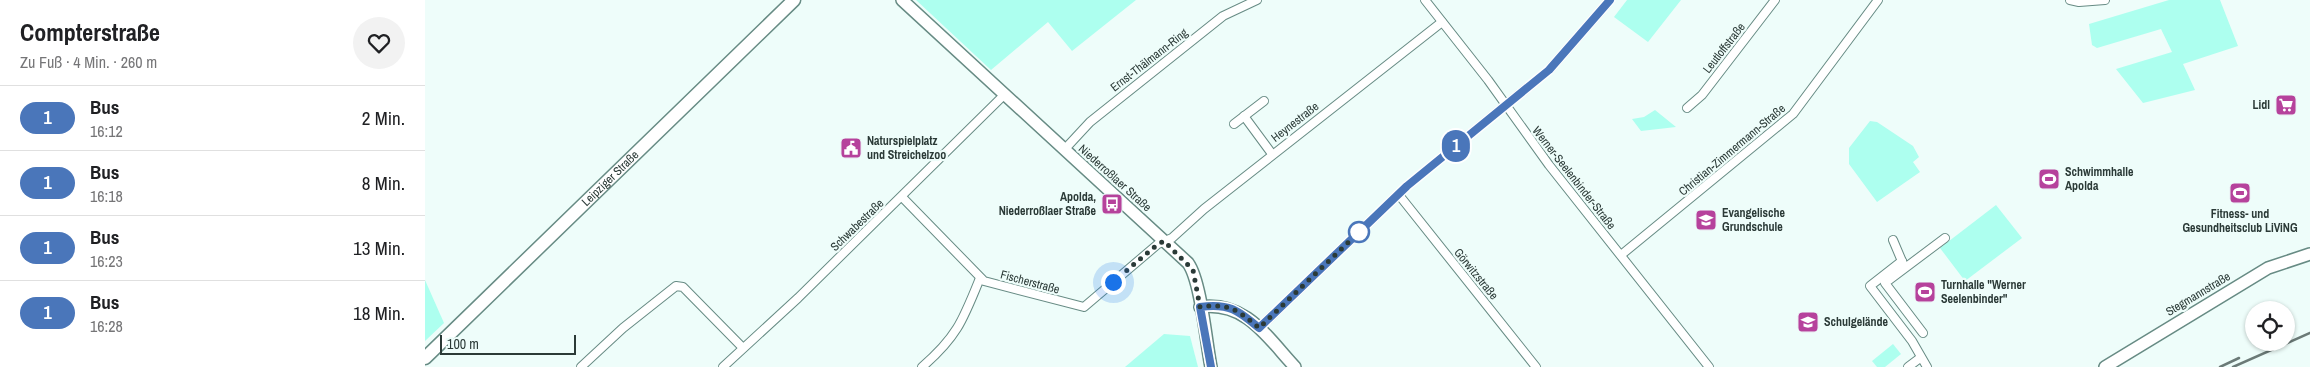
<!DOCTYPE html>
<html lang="de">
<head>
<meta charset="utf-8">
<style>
	body { margin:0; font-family:"Archivo Narrow",sans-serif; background:#f2f2f2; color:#202124; height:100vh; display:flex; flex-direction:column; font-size:19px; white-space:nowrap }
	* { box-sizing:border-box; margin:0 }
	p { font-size:16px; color:#757577 }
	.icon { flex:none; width:28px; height:28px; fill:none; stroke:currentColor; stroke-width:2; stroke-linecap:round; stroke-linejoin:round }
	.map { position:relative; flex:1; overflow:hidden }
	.panel { display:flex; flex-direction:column; background:#fff; width:425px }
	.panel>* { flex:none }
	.badge { padding:0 10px; border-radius:16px; font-size:18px; line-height:32px }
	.buttons { position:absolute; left:1820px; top:301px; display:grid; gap:10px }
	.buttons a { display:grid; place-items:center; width:50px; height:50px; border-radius:50%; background:#fff; box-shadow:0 1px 4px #0004; font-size:25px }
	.scale { position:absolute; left:15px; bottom:12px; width:136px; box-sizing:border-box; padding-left:5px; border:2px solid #2b3a37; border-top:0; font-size:14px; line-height:18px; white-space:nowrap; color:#2b3a37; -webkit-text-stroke:4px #eefdfa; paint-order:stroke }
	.you { position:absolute; width:25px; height:25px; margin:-12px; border:4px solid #fff; border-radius:50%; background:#1a73e8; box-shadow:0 0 0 8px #1a73e833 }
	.map>.badge { position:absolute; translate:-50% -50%; box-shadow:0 0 0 2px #fff }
	.round { display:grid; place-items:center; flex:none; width:52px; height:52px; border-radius:26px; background:#f2f2f2 }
	.head { display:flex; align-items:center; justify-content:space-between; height:85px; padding:0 20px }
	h1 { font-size:24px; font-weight:700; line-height:38px }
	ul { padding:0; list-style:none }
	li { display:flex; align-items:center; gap:15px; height:65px; padding:0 20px; border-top:1px solid #e0e0e0 }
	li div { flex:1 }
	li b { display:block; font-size:19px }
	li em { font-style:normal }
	li .badge { min-width:55px; font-weight:700; text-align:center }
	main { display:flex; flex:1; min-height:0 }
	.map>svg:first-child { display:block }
	.green { fill:#adffef }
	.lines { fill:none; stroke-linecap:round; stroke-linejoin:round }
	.street-casing { stroke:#678b84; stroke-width:10 }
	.secondary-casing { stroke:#678b84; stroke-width:14 }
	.primary-casing { stroke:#678b84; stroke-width:15 }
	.street { stroke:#fff; stroke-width:8 }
	.secondary { stroke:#fff; stroke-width:11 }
	.primary { stroke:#fff; stroke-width:12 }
	.rail { stroke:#6b7a77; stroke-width:2.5 }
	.line-casing { stroke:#fff; stroke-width:11 }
	.line { stroke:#4a76ba; stroke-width:8 }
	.walk { stroke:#2b3a37; stroke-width:5; stroke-dasharray:0 9 }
	.stop-dot { fill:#fff; stroke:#4a76ba; stroke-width:2.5 }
	.labels { text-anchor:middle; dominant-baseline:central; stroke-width:4.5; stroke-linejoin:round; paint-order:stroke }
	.street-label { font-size:12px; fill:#2b3a37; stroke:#eefdfa }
	.poi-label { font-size:12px; font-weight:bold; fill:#2b3a37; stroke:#eefdfa; text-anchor:start }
</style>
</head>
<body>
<main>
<section class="panel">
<div class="head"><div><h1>Compterstraße</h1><p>Zu Fuß · 4 Min. · 260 m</p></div><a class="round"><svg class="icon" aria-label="heart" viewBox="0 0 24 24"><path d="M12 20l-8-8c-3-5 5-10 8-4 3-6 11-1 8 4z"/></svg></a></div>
<ul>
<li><span class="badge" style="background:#4a76ba;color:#fff">1</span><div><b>Bus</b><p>16:12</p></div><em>2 Min.</em></li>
<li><span class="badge" style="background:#4a76ba;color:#fff">1</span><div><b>Bus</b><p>16:18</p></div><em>8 Min.</em></li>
<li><span class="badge" style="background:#4a76ba;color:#fff">1</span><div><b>Bus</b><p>16:23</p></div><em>13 Min.</em></li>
<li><span class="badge" style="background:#4a76ba;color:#fff">1</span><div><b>Bus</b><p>16:28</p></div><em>18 Min.</em></li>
</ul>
</section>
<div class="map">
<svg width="1885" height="367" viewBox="0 0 1885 367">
	<rect width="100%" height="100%" fill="#eefdfa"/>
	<g class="green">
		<path d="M 491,0 L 711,0 L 647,51 L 623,22 L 566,70 Z"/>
		<path d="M 1202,0 L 1256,0 L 1223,42 L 1189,17 Z"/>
		<path d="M 1744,0 L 1795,0 L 1813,46 L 1758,64 L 1770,90 L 1718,103 L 1691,69 L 1747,52 L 1736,29 L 1672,48 L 1667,45 L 1664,24 Z"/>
		<path d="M 1230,110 L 1251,127 L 1216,131 L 1207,119 L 1219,117 Z"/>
		<path d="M 1445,121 L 1452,122 L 1488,146 L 1494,157 L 1488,162 L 1495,172 L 1452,202 L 1424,164 L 1424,148 Z"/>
		<path d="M 1571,205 L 1597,238 L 1540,281 L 1515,248 Z"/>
		<path d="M 0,280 L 19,323 L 0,341 Z"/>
		<path d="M 739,334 L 765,336 L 773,367 L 700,367 Z"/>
		<path d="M 1468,344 L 1476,354 L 1460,367 L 1452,367 L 1447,361 Z"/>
	</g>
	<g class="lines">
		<g class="street-casing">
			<g id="street">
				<path d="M 1000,0 L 1063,80 L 1124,165 L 1284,367"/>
				<path d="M 1645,0 L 1654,2 L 1680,0"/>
				<path d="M 1262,108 L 1277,95 L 1350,0"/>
				<path d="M 819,116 L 847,154"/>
				<path d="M 809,124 L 839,101"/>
				<path d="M 639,150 L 665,122 L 798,16 L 832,0"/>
				<path d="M 974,195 L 1111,367"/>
				<path d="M 477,197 L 559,281 L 659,307 L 733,244 L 747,238 L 779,209 L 1017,22"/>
				<path d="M 1468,240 L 1479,266"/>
				<path d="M 1196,255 L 1368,114 L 1453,0"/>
				<path d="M 1477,261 L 1445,286 L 1487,341 L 1502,367"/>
				<path d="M 834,328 L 982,186 L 1124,70 L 1185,0"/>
				<path d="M 1498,333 L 1460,283 L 1520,238"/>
				<path d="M 156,367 L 198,328 L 251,286 L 258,287 L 318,348"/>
				<path d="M 298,367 L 373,298 L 579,95"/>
				<path d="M 497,367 C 532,337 538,320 555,278"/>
				<path d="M 1483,367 L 1495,358"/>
			</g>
		</g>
		<g class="secondary-casing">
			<g id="secondary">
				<path d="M 477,0 L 763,263 C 776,281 781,342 786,367"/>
				<path d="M 775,307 C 821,301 842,337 870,367"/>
				<path d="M 1680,367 L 1843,268 L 1885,254"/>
			</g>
		</g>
		<g class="primary-casing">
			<g id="primary">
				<path id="s1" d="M 0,358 L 369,0"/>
			</g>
		</g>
		<use href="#street" class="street"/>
		<use href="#secondary" class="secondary"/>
		<use href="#primary" class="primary"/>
		<g class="rail">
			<path d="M 1795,367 L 1814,358"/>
			<path d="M 1808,367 L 1885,333"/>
		</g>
	</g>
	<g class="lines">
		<g class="line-casing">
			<path id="line" d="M 786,367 L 775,307 C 804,303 813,310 834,328 L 982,186 L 1124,70 L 1185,0"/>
		</g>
		<use href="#line" class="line"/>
		<path class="walk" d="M 688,282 L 733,244 L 739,241 L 768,270 L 775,307 C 804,303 813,310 834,328 L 934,232"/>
	</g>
	<defs>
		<g id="supermarket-square" transform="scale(1.125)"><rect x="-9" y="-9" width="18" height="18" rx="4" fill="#b6429c" stroke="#eefdfa"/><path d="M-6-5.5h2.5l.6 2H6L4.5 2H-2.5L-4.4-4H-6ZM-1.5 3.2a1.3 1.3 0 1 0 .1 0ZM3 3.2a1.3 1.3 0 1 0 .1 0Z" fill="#fff"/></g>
		<g id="civic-square" transform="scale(1.125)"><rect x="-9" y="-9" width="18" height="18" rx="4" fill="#b6429c" stroke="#eefdfa"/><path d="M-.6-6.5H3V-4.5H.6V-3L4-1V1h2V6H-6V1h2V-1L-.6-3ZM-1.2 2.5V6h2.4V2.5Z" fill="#fff"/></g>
		<g id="stadium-square" transform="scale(1.125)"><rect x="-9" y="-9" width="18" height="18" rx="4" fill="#b6429c" stroke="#eefdfa"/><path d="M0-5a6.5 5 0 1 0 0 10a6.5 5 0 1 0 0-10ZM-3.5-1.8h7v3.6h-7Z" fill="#fff"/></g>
		<g id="bus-square" transform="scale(1.125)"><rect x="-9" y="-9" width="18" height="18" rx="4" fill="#b6429c" stroke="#eefdfa"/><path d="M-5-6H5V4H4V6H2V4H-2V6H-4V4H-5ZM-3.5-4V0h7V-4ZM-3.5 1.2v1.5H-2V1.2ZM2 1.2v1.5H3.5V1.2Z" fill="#fff"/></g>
		<g id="school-square" transform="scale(1.125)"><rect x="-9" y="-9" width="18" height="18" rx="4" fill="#b6429c" stroke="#eefdfa"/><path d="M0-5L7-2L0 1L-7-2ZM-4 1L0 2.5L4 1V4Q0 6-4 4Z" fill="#fff"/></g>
	</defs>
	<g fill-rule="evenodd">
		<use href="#supermarket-square" x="1861" y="105"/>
		<use href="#civic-square" x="426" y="148"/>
		<use href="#stadium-square" x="1624" y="179"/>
		<use href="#stadium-square" x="1815" y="193"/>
		<use href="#bus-square" x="687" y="204"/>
		<use href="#school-square" x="1281" y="220"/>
		<use href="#stadium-square" x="1500" y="292"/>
		<use href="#school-square" x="1383" y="322"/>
	</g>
	<circle class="stop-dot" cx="934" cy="232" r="10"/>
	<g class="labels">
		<g class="street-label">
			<text transform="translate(1299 48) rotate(-52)">Leutloffstraße</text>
			<text transform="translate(724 60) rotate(-38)">Ernst-Thälmann-Ring</text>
			<text transform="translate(870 122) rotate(-38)">Heynestraße</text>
			<text transform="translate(1307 150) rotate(-40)">Christian-Zimmermann-Straße</text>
			<text transform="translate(690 178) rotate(42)">Niederroßlaer Straße</text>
			<text transform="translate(1149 178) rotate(52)">Werner-Seelenbinder-Straße</text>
			<text stroke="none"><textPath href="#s1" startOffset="258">Leipziger Straße</textPath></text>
			<text transform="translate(432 225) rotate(-44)">Schwabestraße</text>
			<text transform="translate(1051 274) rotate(51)">Görwitzstraße</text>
			<text transform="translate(605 282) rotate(15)">Fischerstraße</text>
			<text transform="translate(1773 294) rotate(-31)">Stegmannstraße</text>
		</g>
		<g class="poi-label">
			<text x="1845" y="105" text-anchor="end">Lidl</text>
			<text x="442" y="141">Naturspielplatz<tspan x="442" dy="14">und Streichelzoo</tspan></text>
			<text x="1640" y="172">Schwimmhalle<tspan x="1640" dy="14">Apolda</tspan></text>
			<text x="671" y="197" text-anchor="end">Apolda,<tspan x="671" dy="14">Niederroßlaer Straße</tspan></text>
			<text x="1297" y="213">Evangelische<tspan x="1297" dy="14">Grundschule</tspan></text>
			<text x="1815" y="214" text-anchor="middle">Fitness- und<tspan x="1815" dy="14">Gesundheitsclub LiViNG</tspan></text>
			<text x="1516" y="285">Turnhalle "Werner<tspan x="1516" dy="14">Seelenbinder"</tspan></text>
			<text x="1399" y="322">Schulgelände</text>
		</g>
	</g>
</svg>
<div class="buttons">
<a><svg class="icon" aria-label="locate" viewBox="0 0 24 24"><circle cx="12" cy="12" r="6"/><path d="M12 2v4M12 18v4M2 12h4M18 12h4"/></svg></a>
</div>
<div class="scale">100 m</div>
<div class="you" style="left:688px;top:282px"></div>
<b class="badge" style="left:1031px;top:146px;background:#4a76ba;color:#fff">1</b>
</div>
</main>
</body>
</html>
